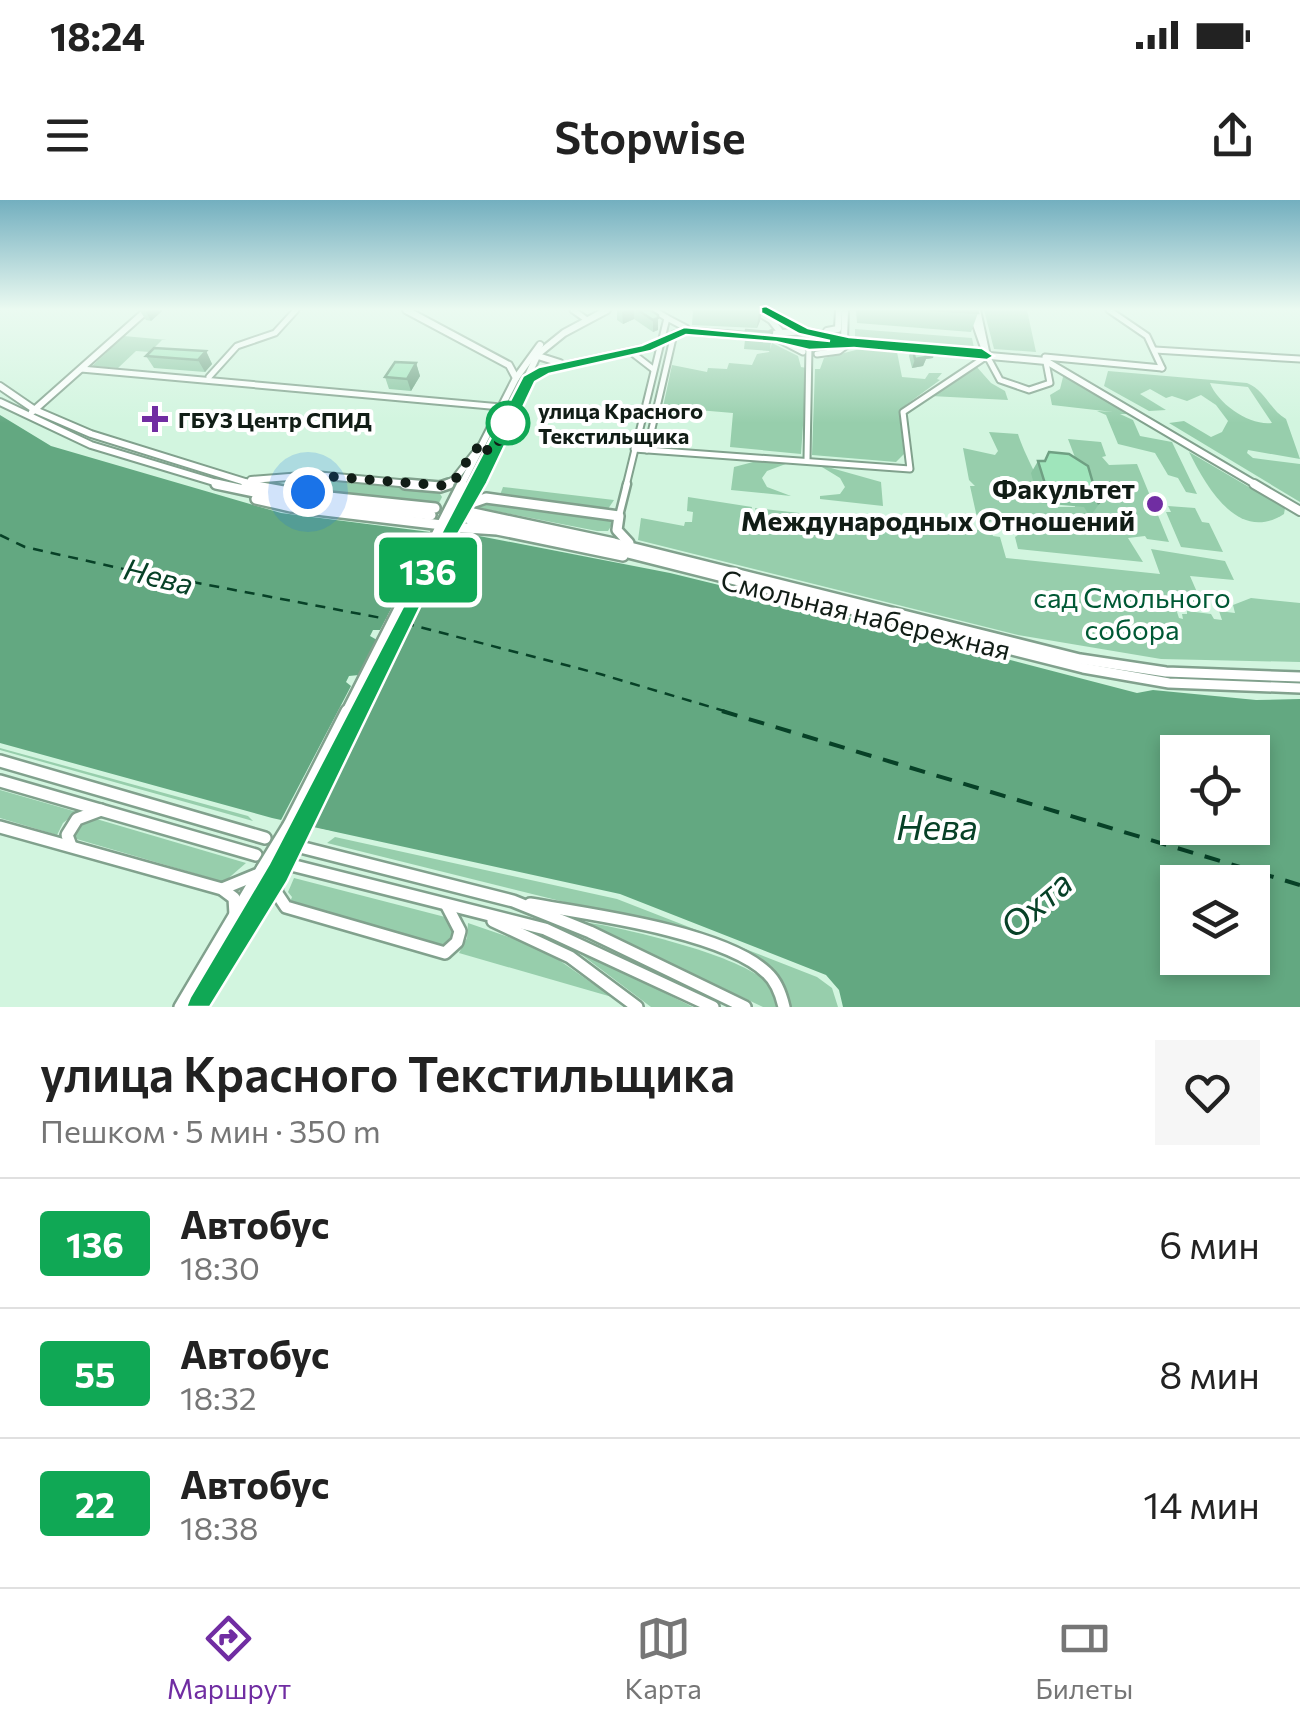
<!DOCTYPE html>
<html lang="ru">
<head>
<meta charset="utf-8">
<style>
	body { margin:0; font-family:Commissioner,sans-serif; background:#f6f6f6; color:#222; height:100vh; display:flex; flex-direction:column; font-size:38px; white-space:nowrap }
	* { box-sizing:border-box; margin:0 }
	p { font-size:32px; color:#767676 }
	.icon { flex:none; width:55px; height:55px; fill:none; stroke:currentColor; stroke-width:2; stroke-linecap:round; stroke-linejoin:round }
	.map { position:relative; height:807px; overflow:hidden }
	.details { display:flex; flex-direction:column; background:#fff; flex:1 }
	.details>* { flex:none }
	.badge { padding:0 20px; border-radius:8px; font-size:35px; line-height:65px }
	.tools { position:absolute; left:1160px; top:535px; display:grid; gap:20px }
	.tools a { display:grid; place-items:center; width:110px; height:110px; border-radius:0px; background:#fff; box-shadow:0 5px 15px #0003; font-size:50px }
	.you { position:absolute; width:50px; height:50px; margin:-25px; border:8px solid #fff; border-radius:50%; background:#1a73e8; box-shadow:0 0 0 15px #1a73e833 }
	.map>.badge { position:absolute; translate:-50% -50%; box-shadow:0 0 0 5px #fff }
	.round { display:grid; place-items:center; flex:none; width:105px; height:105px; border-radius:0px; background:#f6f6f6 }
	.summary { display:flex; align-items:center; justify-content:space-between; height:170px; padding:0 40px }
	h1 { font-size:48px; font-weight:600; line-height:75px }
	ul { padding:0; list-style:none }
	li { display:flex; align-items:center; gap:30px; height:130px; padding:0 40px; border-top:2px solid #e0e0e0 }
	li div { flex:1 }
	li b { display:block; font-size:38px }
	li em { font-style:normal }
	li .badge { min-width:110px; font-weight:700; text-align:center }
	.status { display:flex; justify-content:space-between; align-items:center; height:70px; padding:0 50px; background:#fff; direction:ltr }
	.status svg { height:28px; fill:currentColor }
	header { display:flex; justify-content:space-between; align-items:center; height:130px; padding:0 40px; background:#fff; font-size:45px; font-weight:600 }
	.tab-bar { display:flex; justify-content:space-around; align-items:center; height:140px; border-top:2px solid #e0e0e0; background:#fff; font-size:28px; color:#767676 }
	.tab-bar a { display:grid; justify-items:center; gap:5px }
	.tab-bar .active { color:#702da2 }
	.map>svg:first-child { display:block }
	.green { fill:#97ceac; fill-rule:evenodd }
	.water { fill:#63a881; fill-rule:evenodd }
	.pier { fill:#d2f5df }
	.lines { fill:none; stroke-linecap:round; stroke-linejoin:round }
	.ferry-far1 { stroke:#074127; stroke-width:2.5; stroke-dasharray:10 8; stroke-linecap:butt }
	.ferry { stroke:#074127; stroke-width:4; stroke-dasharray:16 12; stroke-linecap:butt }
	.minor-far1-casing { stroke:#81a18d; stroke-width:9 }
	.minor-casing { stroke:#81a18d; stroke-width:11 }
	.tertiary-far1-casing { stroke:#81a18d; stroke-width:10 }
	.tertiary-casing { stroke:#81a18d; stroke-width:12 }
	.secondary-far2-casing { stroke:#81a18d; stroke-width:10 }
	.secondary-far1-casing { stroke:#81a18d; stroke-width:14 }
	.secondary-casing { stroke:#81a18d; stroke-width:16 }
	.primary-casing { stroke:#81a18d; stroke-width:16 }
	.minor-far1 { stroke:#fff; stroke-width:5 }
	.minor { stroke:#fff; stroke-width:6 }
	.tertiary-far1 { stroke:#fff; stroke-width:6 }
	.tertiary { stroke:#fff; stroke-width:8 }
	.secondary-far2 { stroke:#fff; stroke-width:6 }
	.secondary-far1 { stroke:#fff; stroke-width:9 }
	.secondary { stroke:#fff; stroke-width:11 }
	.primary { stroke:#fff; stroke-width:11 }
	.secondary-bridge-casing { stroke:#81a18d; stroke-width:16; stroke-linecap:butt }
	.secondary-bridge { stroke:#fff; stroke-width:11 }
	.wall { fill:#89c5a1 }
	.shaded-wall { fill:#6fa083 }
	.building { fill:#9fe5bb; stroke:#6fa083; stroke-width:2.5 }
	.line { fill:#10a855; stroke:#fff; stroke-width:2.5 }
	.walk { stroke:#111d16; stroke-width:10; stroke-dasharray:0 18 }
	.poi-dot { fill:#702da2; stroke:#fff; stroke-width:4 }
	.stop-dot { fill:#fff; stroke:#10a855; stroke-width:5 }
	.labels { text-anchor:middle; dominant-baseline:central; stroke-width:8; stroke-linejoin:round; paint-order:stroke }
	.far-stop-label { font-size:22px; font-weight:bold; fill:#111d16; stroke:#fff; text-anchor:start }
	.far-poi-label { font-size:22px; font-weight:bold; fill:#111d16; stroke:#fff; text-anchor:start }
	.poi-label { font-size:28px; font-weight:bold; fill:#111d16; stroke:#fff; text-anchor:end }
	.park-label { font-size:28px; fill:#005935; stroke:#fff }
	.street-label { font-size:28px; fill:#111d16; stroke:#fff }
	.water-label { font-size:30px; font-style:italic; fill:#074127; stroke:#fff }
	.near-water-label { font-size:35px; font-style:italic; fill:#074127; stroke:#fff }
</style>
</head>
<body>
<div class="status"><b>18:24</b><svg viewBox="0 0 49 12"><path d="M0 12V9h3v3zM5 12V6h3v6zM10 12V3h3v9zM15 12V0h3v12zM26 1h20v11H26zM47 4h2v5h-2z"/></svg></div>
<header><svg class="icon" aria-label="menu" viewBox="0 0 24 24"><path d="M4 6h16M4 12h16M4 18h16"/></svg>Stopwise<svg class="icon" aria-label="share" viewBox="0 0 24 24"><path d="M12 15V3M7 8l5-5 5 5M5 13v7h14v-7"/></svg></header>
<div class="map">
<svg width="1300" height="807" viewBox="0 0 1300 807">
	<rect width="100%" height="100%" fill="#d2f5df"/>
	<g class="green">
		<path d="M 984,110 L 1027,110 L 1036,152 L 994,149 Z"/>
		<path d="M 855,129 L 972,138 L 974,148 L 855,139 Z"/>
		<path d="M 124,136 L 167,140 L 162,140 L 150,152 L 136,151 L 118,168 L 92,166 Z"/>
		<path d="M 772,143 L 798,156 L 801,167 L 807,168 L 801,254 L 730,247 L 733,213 L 663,207 L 672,165 L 707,172 L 708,168 L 727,169 L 729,163 L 752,165 L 757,154 L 769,152 Z"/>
		<path d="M 860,149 L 897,152 L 902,177 L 925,179 L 929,173 L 942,173 L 937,179 L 940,180 L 899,210 L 904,254 L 896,262 L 812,255 L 815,169 L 820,169 L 824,158 Z"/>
		<path d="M 976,166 L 991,183 L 1005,191 L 1008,200 L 931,196 Z"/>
		<path d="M 1108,171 L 1247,183 C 1265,190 1270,210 1286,219 L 1300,259 L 1248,250 L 1247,253 L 1253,258 L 1300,264 L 1300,302 L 1169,223 L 1184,221 L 1211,237 L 1222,232 L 1228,221 L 1216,205 L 1201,195 L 1187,201 L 1172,196 L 1166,198 L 1150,189 L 1140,194 L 1166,210 L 1149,211 L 1104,186 ZM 1210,183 L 1248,187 L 1272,223 C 1250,226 1218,204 1210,183 Z"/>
		<path d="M 1063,177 L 1073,178 L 1135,214 L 1120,214 L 1133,220 L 1140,236 L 1172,242 L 1197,294 L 1186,292 L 1178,278 L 1168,275 L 1155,253 L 1118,244 L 1106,215 L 1097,211 L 1113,212 L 1052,205 L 1050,195 L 1060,189 Z"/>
		<path d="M 989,232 L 1018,234 C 1023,251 1045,295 1056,307 L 1075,307 L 1076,260 L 1068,239 L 1101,242 L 1106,256 L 1102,257 L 1109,265 L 1137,264 L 1169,342 L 1147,339 L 1145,336 L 1128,338 L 1143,362 L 1018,349 L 1015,337 L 1021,333 L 1014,321 L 978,322 L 970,286 L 975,286 L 969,280 L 963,248 L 995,255 L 998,251 Z"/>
		<path d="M 1189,252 L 1285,308 L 1284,314 C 1238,344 1206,286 1189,252 Z"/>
		<path d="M 753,262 L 791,262 L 767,271 L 762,278 L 767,287 L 791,296 L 731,290 L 734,267 Z"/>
		<path d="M 817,264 L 881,282 L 883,306 L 820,299 L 820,296 L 840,294 L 845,287 L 840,278 Z"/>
		<path d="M 326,278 L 437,289 L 442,297 L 439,303 L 312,289 L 316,281 Z"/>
		<path d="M 503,287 L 614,300 L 608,309 L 500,295 Z"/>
		<path d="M 688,297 L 752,307 L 751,313 L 757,314 L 755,308 L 853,319 L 851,324 L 858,325 L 856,319 L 991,331 L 993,336 L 1000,337 L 1006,358 L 1160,374 L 1151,349 L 1225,361 L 1234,380 L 1190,376 L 1203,406 L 1174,403 L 1179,418 L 1183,419 L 1182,414 L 1187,414 L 1187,411 L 1211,414 L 1214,419 L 1222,420 L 1219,411 L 1235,413 L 1233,405 L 1251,398 L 1300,403 L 1300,462 L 1161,459 L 1018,435 L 638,340 L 641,318 L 684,326 L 685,322 L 692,322 L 693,312 L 687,311 Z"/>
		<path d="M 487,300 L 609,318 L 613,323 L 608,331 L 597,331 L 475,307 Z"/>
		<path d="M 1168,306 L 1195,308 L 1202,322 L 1209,323 L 1223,352 L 1181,347 L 1166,312 L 1171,312 Z"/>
		<path d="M 0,548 L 248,616 L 253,621 L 0,550 Z"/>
		<path d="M 0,590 L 77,612 L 63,623 L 57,635 L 0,618 Z"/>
		<path d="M 93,618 L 246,663 L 224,682 L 73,638 L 73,628 L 80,621 Z"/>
		<path d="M 335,637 L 617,699 L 817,777 L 832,788 L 838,807 L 791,807 L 773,769 L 712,742 L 677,730 L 327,643 Z"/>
		<path d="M 294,678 L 449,718 L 454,722 L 454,735 L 446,746 L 438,747 L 290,702 L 292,697 L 288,692 Z"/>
		<path d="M 583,722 C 622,727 734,754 764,780 C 772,787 776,797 779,807 L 763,807 Z"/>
		<path d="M 468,723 L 543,749 L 612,797 L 459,753 L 467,738 Z"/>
		<path d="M 570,746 L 693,807 L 651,807 Z"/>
	</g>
	<path class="water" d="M 0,215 L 51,246 L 281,313 L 430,332 L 429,336 L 453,340 L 456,335 L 479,336 L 670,373 L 788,402 L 791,408 L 819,415 L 823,411 L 1137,493 L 1153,490 L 1256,500 L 1300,499 L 1300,807 L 843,807 L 839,790 L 826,775 L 620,694 L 272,618 L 0,543 ZM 1178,552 L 1252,552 L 1252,628 L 1178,628 ZM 1178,682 L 1252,682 L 1252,758 L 1178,758 Z"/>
	<path class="pier" d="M 433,328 L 450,334 L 455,331 L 310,627 L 330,631 L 329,634 L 273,624 L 281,620 L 351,486 L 346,482 L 349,476 L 359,475 L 377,440 L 370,436 L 373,430 L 380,430 Z"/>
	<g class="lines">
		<g class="ferry-far1">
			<path d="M 0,335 L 25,347 L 119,368 L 392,420"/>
			<path d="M 404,423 L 600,474 L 731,513"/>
		</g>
		<path class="ferry" d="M 722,511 L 1300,685"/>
		<g class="minor-far1-casing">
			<g id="minor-far1">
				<path d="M 573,110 L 587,120"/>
				<path d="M 654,110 L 667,118"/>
				<path d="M 1109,110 L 1147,136 L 1162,168"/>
				<path d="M 776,138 L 803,152"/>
				<path d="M 1155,150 L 1300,159"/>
				<path d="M 631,152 L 653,169"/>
				<path d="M 817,154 L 839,151 L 847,145"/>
				<path d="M 81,169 L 501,207"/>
				<path d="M 209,177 L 237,146 L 275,133 L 296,110"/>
				<path d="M 634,249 L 910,269 L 903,212 L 987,156 L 1000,180 L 1029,190 L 1050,183 L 1045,157 L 1162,168"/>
				<path d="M 647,250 L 674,134"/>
				<path d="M 807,259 L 809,146 L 814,135"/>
				<path d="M 626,286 L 667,118 L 686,128"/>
			</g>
		</g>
		<g class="minor-casing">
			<path id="minor" d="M 619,316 L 627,284"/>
		</g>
		<g class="tertiary-far1-casing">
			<g id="tertiary-far1">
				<path d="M 406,110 L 509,165 L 516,178"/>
				<path d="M 755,110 L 771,120 L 782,134"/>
				<path d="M 766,110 L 804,131 L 854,142"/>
				<path d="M 971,110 L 987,156"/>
				<path d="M 977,110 L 987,156"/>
				<path d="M 827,131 L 838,129 L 839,110"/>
				<path d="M 772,134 L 803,131"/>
				<path d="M 844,140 L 845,110"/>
				<path d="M 538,156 L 560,163"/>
				<path d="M 528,179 L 544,170 L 646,148 L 684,131 L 776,138 L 809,146 L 854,144 L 1046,161 L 1258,286"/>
				<path d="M 32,212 L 147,110"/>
			</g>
		</g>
		<g class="tertiary-casing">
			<path id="tertiary" d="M 1254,284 L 1300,311"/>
		</g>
		<g class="secondary-far2-casing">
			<g id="secondary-far2">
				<path d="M 0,186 L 35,210 L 91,234 L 258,286"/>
				<path d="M 0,202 L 91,245 L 227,286"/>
				<path d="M 251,280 L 315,275 L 431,286"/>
				<path d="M 443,286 L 454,280 L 480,247"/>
				<path d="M 461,286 L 516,178 L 540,145"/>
				<path d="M 476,286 L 538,154 L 564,133 L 607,110"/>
			</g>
		</g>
		<g class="secondary-far1-casing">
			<g id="secondary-far1">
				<path d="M 216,284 L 296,301 L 431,315"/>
				<path d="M 246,284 L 300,294 L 435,308"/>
				<path d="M 405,284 L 440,287 L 449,284"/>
				<path d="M 256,299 L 291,307 L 442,325"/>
				<path d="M 466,305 L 486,298 L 619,316 L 617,330 L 629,343"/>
				<path d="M 473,313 L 614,343 L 1080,459 L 1166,472 L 1300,477"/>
				<path d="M 470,320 L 612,349 L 1083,468 L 1169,483 L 1300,488"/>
				<path d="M 451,327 L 497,330 L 623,356"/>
				<path d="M 346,513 L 462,284"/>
				<path d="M 356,513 L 448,330 L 478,284"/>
			</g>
		</g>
		<g class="secondary-casing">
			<g id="secondary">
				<path d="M 289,625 L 347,511"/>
				<path d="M 0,627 L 222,689 L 234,698 L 235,715"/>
				<path d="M 299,627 L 357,511"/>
				<path d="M 71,646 L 67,635 L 77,619 L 101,610"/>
				<path d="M 278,673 L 276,692 L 286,707 L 445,753 L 457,742 L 460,731 L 447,706"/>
				<path d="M 222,689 L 256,675"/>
				<path d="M 530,704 C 589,714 725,732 767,773 C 777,782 781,794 784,807"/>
				<path d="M 493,721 L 570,757 L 637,807"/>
				<path d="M 180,807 L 262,669"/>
				<path d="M 200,807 L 274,680"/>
			</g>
		</g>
		<g class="primary-casing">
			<g id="primary">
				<path d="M 0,561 L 265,638"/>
				<path d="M 0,581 L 256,655"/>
				<path d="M 304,648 L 513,701 L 590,732 L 745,807"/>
				<path d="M 295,666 L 545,729 L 713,807"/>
			</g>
		</g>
		<use href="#minor-far1" class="minor-far1"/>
		<use href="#minor" class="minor"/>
		<use href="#tertiary-far1" class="tertiary-far1"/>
		<use href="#tertiary" class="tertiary"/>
		<use href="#secondary-far2" class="secondary-far2"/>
		<use href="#secondary-far1" class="secondary-far1"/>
		<use href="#secondary" class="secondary"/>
		<use href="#primary" class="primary"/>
		<g class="secondary-bridge-casing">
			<g id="secondary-bridge">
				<path d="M 262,669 L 289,625"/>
				<path d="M 278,673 L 299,627"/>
			</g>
		</g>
		<use href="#secondary-bridge" class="secondary-bridge"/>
	</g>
	<g class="wall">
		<path d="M 141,110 L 162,110 L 162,111 L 151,121 L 146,120 L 140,111 Z"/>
		<path d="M 617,110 L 650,110 L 658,115 L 658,130 L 653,132 L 634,119 L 623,124 L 617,120 Z"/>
		<path d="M 693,110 L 762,110 L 760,121 L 757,128 L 692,125 Z"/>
		<path d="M 856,110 L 977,110 L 978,113 L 971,132 L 857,123 Z"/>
		<path d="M 746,130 L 772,132 L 770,151 L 744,149 Z"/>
		<path d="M 912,146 L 933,158 L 926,159 L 923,166 L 912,168 L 909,156 Z"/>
		<path d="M 206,151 L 212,164 L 205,172 L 154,168 L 146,156 Z"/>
		<path d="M 416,163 L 420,176 L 411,191 L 389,189 L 385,177 Z"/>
		<path d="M 1069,254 L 1099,304 L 1090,317 L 1084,307 L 1039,303 L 1031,273 L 1038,261 L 1044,261 Z"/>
	</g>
	<g class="shaded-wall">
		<path d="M 148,110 L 162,110 L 162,111 L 151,121 L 146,112 Z"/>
		<path d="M 627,110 L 634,110 L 634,119 L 623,124 L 622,112 Z"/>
		<path d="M 759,110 L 762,110 L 760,121 L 757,128 Z"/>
		<path d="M 658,115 L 658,130 L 653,132 L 653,120 Z"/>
		<path d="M 936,148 L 933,158 L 926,159 L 923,166 L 912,168 L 915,159 L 925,150 Z"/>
		<path d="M 206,151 L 212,164 L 205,172 L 198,160 Z"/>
		<path d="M 416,163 L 420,176 L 411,191 L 407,179 Z"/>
	</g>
	<g class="building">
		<path d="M 638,110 L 650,110 L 658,115 L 658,118 L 653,120 Z"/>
		<path d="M 929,110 L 977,110 L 978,113 Z"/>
		<path d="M 746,130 L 772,132 L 771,138 L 745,136 Z"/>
		<path d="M 912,146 L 936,148 L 925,150 L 926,157 L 915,159 Z"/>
		<path d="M 154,148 L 206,151 L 198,160 L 146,156 Z"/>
		<path d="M 395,162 L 416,163 L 407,179 L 385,177 Z"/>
		<path d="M 1049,252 L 1069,254 L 1088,266 L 1099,304 L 1093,295 L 1047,290 L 1038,261 L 1045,261 Z"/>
	</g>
	<linearGradient id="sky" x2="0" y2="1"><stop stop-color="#73afbf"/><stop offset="0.49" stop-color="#ebfaf1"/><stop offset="1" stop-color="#ebfaf1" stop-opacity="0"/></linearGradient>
	<rect width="1300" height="223" fill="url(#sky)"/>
	<path class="line" d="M 766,106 L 808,128 L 849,137 L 982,148 L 994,156 L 987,160 L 854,148 L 809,150 L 776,142 L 686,135 L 651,151 L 549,174 L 535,182 L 487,283 L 441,364 L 287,682 L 210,807 L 186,807 L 190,797 L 269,664 L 523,176 L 539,167 L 642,145 L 684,127 L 830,141 L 799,134 L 761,113 L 761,107 Z"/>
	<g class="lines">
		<path class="walk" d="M 308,292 L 309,282 L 324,276 L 447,286 C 464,276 465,254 482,245 L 480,249 L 494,251 L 508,223"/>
	</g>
	<g class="poi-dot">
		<path d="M150 204h10v10h10v10h-10v10h-10v-10h-10v-10h10z"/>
		<circle cx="1155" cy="304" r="10"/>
	</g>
	<circle class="stop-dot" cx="508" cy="223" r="20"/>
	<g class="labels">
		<g class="far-stop-label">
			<text x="538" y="210">улица Красного<tspan x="538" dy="25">Текстильщика</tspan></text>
		</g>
		<g class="far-poi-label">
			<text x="178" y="219">ГБУЗ Центр СПИД</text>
		</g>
		<g class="poi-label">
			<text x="1135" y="288">Факультет<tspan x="1135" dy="32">Международных Отношений</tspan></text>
		</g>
		<g class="park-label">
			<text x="1132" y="397">сад Смольного<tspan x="1132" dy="32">собора</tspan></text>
		</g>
		<g class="street-label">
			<text transform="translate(866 414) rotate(14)">Смольная набережная</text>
		</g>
		<g class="water-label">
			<text transform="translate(159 375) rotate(14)">Нева</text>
		</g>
		<g class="near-water-label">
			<text x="937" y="625">Нева</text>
			<text transform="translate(1035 703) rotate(-41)">Охта</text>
		</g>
	</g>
</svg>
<div class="tools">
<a><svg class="icon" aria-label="locate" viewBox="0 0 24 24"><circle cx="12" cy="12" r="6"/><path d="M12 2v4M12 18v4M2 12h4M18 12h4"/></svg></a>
<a><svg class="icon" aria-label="layers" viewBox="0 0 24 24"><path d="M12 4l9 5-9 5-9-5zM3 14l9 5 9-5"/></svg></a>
</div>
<div class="you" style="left:308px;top:292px"></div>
<b class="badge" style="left:428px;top:370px;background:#10a855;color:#fff">136</b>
</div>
<section class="details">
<div class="summary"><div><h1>улица Красного Текстильщика</h1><p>Пешком · 5 мин · 350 m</p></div><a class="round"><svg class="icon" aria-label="heart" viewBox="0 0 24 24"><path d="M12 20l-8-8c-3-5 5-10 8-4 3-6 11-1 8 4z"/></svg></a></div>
<ul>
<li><span class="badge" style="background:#10a855;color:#fff">136</span><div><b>Автобус</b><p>18:30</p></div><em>6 мин</em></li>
<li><span class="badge" style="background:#10a855;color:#fff">55</span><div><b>Автобус</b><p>18:32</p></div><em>8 мин</em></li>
<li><span class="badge" style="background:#10a855;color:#fff">22</span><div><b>Автобус</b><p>18:38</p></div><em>14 мин</em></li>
</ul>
</section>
<nav class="tab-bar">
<a class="active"><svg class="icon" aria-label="directions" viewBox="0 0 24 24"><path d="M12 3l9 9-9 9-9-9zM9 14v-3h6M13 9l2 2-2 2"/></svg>Маршрут</a>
<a><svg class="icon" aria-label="map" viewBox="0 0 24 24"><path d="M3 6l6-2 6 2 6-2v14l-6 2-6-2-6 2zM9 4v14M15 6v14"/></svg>Карта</a>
<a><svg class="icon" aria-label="tickets" viewBox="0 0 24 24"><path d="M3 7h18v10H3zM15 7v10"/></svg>Билеты</a>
</nav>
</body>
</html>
